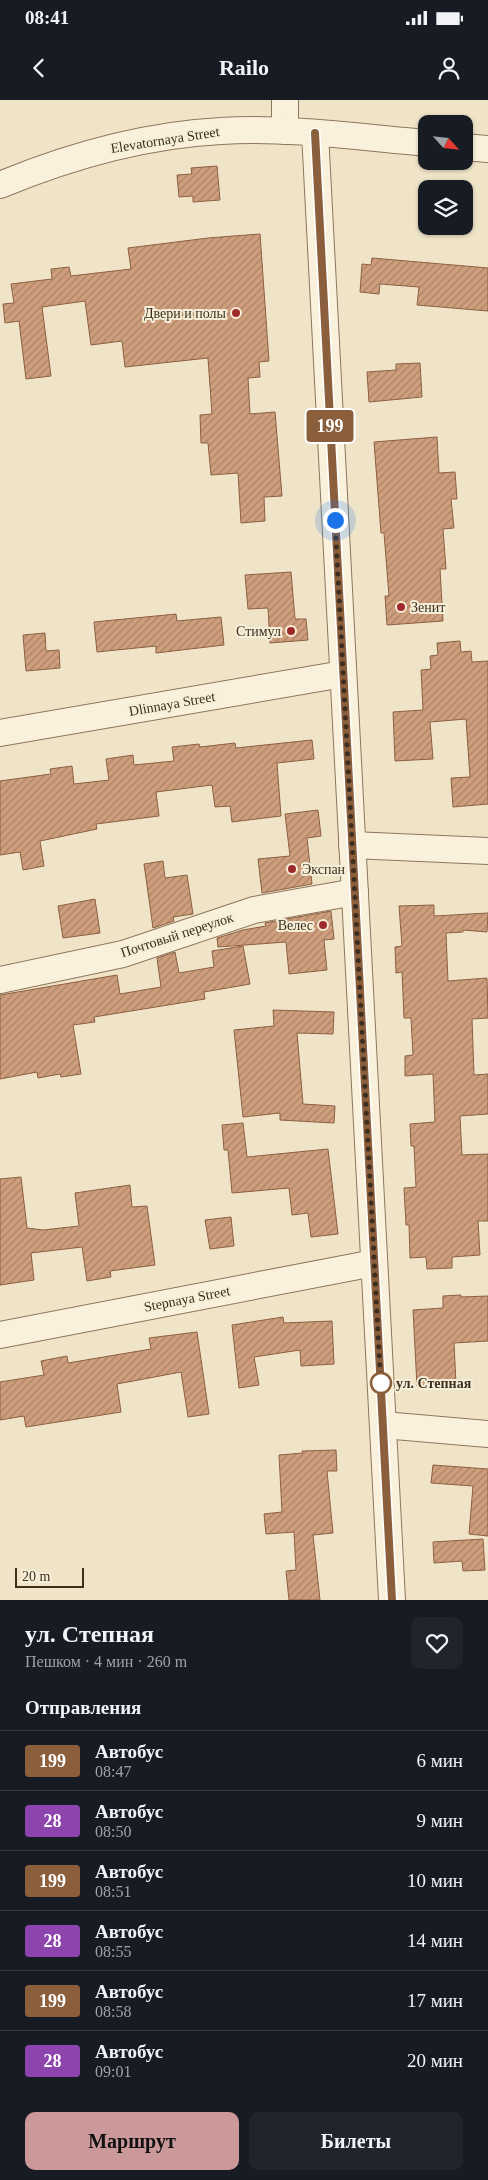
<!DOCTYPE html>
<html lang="ru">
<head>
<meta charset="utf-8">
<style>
	body { margin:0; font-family:"Times New Roman",serif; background:#20242c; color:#f1f3f6; height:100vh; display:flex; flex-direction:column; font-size:19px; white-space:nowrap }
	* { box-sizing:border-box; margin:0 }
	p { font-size:16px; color:#9ea1a6 }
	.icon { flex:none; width:28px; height:28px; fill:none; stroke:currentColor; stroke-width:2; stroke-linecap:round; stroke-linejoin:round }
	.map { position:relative; height:1500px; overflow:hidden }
	.drawer { display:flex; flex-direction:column; background:#171b24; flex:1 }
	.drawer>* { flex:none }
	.badge { padding:0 10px; border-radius:4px; font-size:18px; line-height:32px }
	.needle { width:32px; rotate:117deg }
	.tools { position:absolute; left:418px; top:15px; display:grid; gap:10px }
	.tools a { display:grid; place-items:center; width:55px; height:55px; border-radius:10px; background:#171b24; box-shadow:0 1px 4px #0004; font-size:25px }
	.scale { position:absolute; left:15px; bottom:12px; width:69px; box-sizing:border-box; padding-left:5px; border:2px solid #3d2e20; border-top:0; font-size:14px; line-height:18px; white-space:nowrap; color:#3d2e20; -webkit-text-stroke:4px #f7eed8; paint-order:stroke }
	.you { position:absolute; width:25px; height:25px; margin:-12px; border:4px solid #fff; border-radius:50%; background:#1a73e8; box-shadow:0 0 0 8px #1a73e833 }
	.map>.badge { position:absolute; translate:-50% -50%; box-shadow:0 0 0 2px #fff }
	h2 { padding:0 25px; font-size:19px; line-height:45px }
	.round { display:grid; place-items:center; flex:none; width:52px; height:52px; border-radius:10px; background:#20242c }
	.head { display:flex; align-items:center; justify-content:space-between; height:85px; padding:0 25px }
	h1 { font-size:24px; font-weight:700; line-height:38px }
	.button { display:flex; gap:10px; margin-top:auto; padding:10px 25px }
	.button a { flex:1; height:58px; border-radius:10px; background:#cc999b; color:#111; font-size:20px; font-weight:700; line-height:58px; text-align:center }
	.button a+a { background:#20242c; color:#f1f3f6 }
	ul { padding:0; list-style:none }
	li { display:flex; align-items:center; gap:15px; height:60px; padding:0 25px; border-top:1px solid #363941 }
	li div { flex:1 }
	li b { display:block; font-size:19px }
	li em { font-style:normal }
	li .badge { min-width:55px; font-weight:700; text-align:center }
	.status { display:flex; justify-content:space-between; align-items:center; height:35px; padding:0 25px; background:#171b24; direction:ltr }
	.status svg { height:14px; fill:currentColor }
	header { display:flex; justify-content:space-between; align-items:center; height:65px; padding:0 25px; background:#171b24; font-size:22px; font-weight:700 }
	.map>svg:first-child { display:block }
	.building { fill:url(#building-hatch); stroke:#8d5f41 }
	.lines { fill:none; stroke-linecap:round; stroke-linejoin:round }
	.minor-casing { stroke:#8d765c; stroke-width:28 }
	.minor { stroke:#faf1dc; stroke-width:26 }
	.line-casing { stroke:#fff; stroke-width:11 }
	.line { stroke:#8b5e3c; stroke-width:8 }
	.walk { stroke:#3d2e20; stroke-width:5; stroke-dasharray:0 9 }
	.poi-dot { fill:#9e2a2b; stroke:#f7eed8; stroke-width:2 }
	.stop-dot { fill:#fff; stroke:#8b5e3c; stroke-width:2.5 }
	.labels { text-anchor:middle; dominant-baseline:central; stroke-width:4; stroke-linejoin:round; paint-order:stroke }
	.street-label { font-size:14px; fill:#3d2e20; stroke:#f7eed8 }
	.poi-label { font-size:14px; fill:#3d2e20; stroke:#f7eed8; text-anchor:end }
	.stop-label { font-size:14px; font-weight:bold; fill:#3d2e20; stroke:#f7eed8; text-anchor:start }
</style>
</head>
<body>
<div class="status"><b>08:41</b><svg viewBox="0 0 49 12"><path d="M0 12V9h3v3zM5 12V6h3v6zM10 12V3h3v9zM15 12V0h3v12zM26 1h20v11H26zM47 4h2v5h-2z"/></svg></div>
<header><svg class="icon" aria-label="back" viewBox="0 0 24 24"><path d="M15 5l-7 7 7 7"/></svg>Railo<svg class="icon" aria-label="person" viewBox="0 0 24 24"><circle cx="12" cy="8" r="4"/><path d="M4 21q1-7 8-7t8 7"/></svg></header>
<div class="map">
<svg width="488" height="1500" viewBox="0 0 488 1500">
	<defs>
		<pattern id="building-hatch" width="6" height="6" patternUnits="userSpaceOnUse" patternTransform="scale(1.25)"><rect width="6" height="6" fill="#cf9f7d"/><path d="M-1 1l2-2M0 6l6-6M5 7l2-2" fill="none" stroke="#a98266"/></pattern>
	</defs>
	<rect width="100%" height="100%" fill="#f0e4c8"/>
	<g class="building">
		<path d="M 217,66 L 220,100 L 193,102 L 193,96 L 179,97 L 177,75 L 192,74 L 191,68 Z"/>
		<path d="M 260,134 L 269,261 L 259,262 L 260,277 L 248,278 L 250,314 L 275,312 L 282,396 L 264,397 L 265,421 L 241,423 L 238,373 L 211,375 L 208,343 L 201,343 L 200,315 L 212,314 L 208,258 L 125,267 L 122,241 L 91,245 L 85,201 L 42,207 L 51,276 L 26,279 L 19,221 L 5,223 L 3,204 L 14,203 L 11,184 L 52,179 L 51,169 L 69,167 L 71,176 L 131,169 L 128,148 L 208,138 Z"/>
		<path d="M 372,158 L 488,168 L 488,211 L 417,205 L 419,187 L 380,184 L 379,194 L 360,192 L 362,164 L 371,165 Z"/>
		<path d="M 420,263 L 422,297 L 369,302 L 367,272 L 396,270 L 396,264 Z"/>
		<path d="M 437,337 L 439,373 L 455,372 L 457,399 L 451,399 L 454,428 L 443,429 L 446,469 L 440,469 L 443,521 L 387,525 L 385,496 L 389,496 L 384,433 L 381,433 L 374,342 Z"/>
		<path d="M 291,472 L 295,519 L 306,519 L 308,540 L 270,543 L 268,508 L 248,509 L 245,475 Z"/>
		<path d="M 176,514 L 177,521 L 221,517 L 224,545 L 156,553 L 156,546 L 97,552 L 94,522 Z"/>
		<path d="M 45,533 L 46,551 L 59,550 L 60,568 L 26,571 L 23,535 Z"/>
		<path d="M 460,541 L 461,552 L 471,551 L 472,562 L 488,561 L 488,704 L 453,707 L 451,678 L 470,677 L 466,619 L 430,622 L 433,659 L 395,661 L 393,612 L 423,610 L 421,570 L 431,569 L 430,556 L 438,555 L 437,543 Z"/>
		<path d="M 312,640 L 314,659 L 277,663 L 281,716 L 232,722 L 230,706 L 215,707 L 212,685 L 156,692 L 159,716 L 96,724 L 97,729 L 40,741 L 44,766 L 23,770 L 20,752 L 0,755 L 0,681 L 51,674 L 50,669 L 72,666 L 74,684 L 109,680 L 106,659 L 133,655 L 134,665 L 174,661 L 172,647 L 199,644 L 200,647 L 235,643 L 236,648 Z"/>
		<path d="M 318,710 L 321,736 L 307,738 L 312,784 L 262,793 L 258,759 L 290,756 L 285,714 Z"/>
		<path d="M 163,761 L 165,778 L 187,775 L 193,814 L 173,817 L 174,821 L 153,828 L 144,764 Z"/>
		<path d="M 95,799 L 100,833 L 63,838 L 58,806 Z"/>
		<path d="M 434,805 L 434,816 L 488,813 L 487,832 L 463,830 L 463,832 L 446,833 L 448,881 L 487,878 L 488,918 L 472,919 L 474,975 L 488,974 L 488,1014 L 460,1016 L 462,1055 L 488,1054 L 488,1121 L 478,1121 L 480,1155 L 452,1157 L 452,1168 L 427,1169 L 426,1157 L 410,1158 L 409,1125 L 406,1125 L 404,1088 L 416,1087 L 414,1046 L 411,1046 L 410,1024 L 435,1022 L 433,974 L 405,976 L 405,956 L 413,955 L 411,918 L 404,918 L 402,872 L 396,873 L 395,847 L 402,846 L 399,806 Z"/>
		<path d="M 331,811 L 334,839 L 324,840 L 327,870 L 289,874 L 286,842 L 218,847 L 217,838 L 243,830 L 266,826 L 265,823 Z"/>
		<path d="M 243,846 L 250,884 L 204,892 L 205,899 L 94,917 L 95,922 L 73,925 L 81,974 L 61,977 L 60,974 L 38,978 L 37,972 L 0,979 L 0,895 L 117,875 L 120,894 L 161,887 L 157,858 L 175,852 L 179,873 L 214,867 L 212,851 Z"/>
		<path d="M 273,910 L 334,912 L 333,934 L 297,933 L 303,1004 L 335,1006 L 334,1023 L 280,1020 L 280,1013 L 243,1017 L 234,930 L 274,926 Z"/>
		<path d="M 243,1023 L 247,1057 L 328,1049 L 338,1134 L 311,1137 L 308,1113 L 292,1115 L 289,1088 L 232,1093 L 228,1050 L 224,1050 L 222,1025 Z"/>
		<path d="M 21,1077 L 27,1128 L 43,1130 L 79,1126 L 75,1093 L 130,1085 L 132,1107 L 147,1106 L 155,1165 L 110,1171 L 111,1177 L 87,1181 L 82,1147 L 31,1153 L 34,1180 L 0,1185 L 0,1079 Z"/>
		<path d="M 231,1117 L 234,1146 L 210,1149 L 205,1120 Z"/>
		<path d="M 461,1195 L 461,1197 L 488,1196 L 488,1241 L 454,1243 L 456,1284 L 417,1286 L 413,1210 L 443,1208 L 443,1196 Z"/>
		<path d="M 283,1217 L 284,1223 L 332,1221 L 334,1264 L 301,1266 L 300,1250 L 254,1257 L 259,1285 L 239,1288 L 232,1225 Z"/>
		<path d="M 197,1232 L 209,1314 L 188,1317 L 181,1272 L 117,1284 L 121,1312 L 26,1327 L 24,1316 L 0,1320 L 0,1282 L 44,1275 L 41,1261 L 67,1256 L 68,1263 L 151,1249 L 149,1238 Z"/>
		<path d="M 336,1350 L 337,1371 L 327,1371 L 333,1433 L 313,1435 L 320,1500 L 289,1500 L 286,1471 L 296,1470 L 294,1432 L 266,1434 L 264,1414 L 282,1412 L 279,1355 L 303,1353 L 302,1351 Z"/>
		<path d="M 433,1365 L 488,1369 L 488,1436 L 469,1434 L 473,1386 L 431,1383 Z"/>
		<path d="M 483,1439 L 485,1470 L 463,1471 L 462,1461 L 434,1463 L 433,1442 Z"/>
	</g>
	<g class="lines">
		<g class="minor-casing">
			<g id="minor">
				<path d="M 285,31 L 285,0"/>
				<path d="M 315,33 L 392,1500"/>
				<path d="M 464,47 L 488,49"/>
				<path d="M 0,85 C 70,56 144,35 221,31 C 289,27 358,37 426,43"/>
				<path d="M 0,633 L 343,574"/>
				<path d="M 352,745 L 488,751"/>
				<path d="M 0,880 L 123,854 L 254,810 L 355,792"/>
				<path d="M 0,1235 L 374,1163"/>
				<path d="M 383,1325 L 488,1334"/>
			</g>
		</g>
		<use href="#minor" class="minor"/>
	</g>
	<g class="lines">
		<g class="line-casing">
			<path id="line" d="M 315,33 L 392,1500"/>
		</g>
		<use href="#line" class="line"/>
		<path class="walk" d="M 335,420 L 381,1289 L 381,1283"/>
	</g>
	<g class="poi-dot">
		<circle cx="236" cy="213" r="5"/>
		<circle cx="401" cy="507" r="5"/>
		<circle cx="291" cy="531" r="5"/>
		<circle cx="292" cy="769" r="5"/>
		<circle cx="323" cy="825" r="5"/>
	</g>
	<circle class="stop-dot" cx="381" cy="1283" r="10"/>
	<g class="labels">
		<g class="street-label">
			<text transform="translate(165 40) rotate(-9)">Elevatornaya Street</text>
			<text transform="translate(172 604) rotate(-10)">Dlinnaya Street</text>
			<text transform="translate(177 835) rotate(-18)">Почтовый переулок</text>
			<text transform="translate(187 1199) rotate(-11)">Stepnaya Street</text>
		</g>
		<g class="poi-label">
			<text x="226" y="213">Двери и полы</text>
			<text x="411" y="507" text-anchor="start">Зенит</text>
			<text x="281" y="531">Стимул</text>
			<text x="302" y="769" text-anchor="start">Экспан</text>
			<text x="313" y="825">Велес</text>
		</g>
		<g class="stop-label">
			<text x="396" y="1283">ул. Степная</text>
		</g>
	</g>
</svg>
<div class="tools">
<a><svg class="needle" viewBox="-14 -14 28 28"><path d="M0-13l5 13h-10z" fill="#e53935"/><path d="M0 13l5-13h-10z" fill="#9ea1a6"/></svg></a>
<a><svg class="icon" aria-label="layers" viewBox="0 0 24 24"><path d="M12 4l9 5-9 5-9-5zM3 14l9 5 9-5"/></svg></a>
</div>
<div class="scale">20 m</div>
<div class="you" style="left:335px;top:420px"></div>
<b class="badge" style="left:330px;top:326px;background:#8b5e3c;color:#fff">199</b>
</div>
<section class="drawer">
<div class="head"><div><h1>ул. Степная</h1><p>Пешком · 4 мин · 260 m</p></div><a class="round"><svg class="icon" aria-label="heart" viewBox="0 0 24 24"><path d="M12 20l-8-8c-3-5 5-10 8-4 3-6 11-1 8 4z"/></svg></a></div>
<h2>Отправления</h2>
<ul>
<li><span class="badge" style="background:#8b5e3c;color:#fff">199</span><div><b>Автобус</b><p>08:47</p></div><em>6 мин</em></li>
<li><span class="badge" style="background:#8e44ad;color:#fff">28</span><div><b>Автобус</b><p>08:50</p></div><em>9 мин</em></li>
<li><span class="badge" style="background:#8b5e3c;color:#fff">199</span><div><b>Автобус</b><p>08:51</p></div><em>10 мин</em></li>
<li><span class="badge" style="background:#8e44ad;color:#fff">28</span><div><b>Автобус</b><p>08:55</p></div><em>14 мин</em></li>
<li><span class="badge" style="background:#8b5e3c;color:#fff">199</span><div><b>Автобус</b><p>08:58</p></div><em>17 мин</em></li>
<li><span class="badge" style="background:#8e44ad;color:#fff">28</span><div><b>Автобус</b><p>09:01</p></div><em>20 мин</em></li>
</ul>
<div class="button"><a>Маршрут</a><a>Билеты</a></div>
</section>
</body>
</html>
